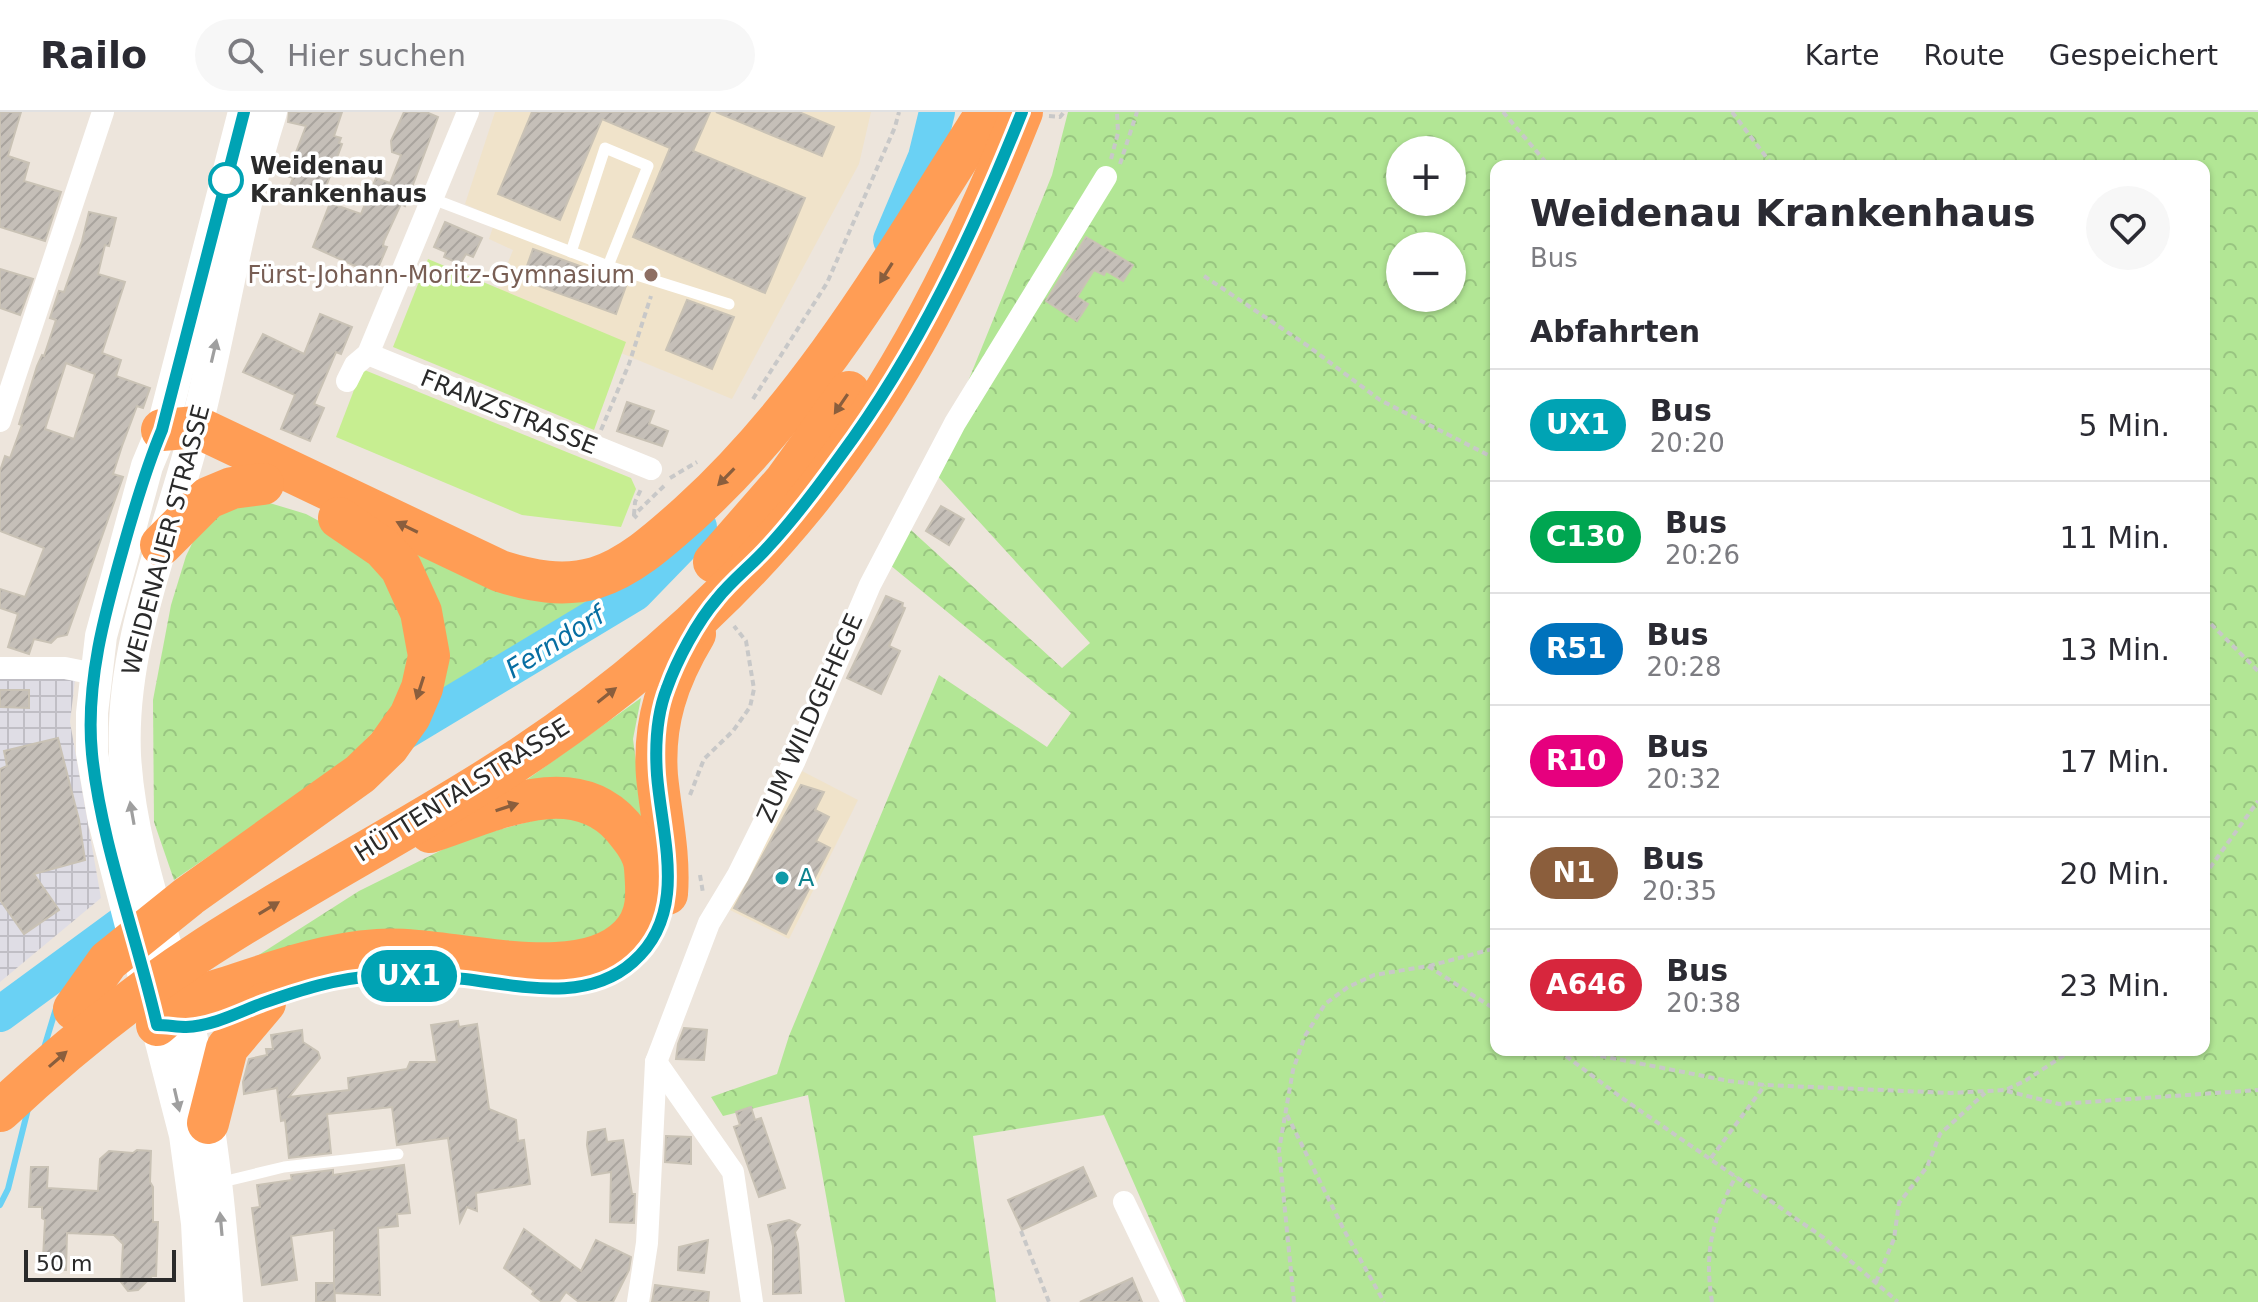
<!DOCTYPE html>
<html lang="de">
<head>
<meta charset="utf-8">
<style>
	body { margin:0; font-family:"DejaVu Sans",sans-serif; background:#f7f7f7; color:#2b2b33; height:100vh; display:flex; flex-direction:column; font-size:30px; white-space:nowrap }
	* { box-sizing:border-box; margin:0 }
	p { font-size:26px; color:#7c7c81 }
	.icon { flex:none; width:44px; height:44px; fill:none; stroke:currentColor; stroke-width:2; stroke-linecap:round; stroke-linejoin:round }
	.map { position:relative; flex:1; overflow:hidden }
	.panel { position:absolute; left:1490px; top:48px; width:720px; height:896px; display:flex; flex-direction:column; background:#fff; border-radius:16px; box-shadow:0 2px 6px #0004 }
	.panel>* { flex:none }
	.badge { padding:0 16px; border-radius:26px; font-size:28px; line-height:52px }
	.tools { position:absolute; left:1386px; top:24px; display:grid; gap:16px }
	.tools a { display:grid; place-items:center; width:80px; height:80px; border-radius:50%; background:#fff; box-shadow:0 2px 6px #0004; font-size:40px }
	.scale { position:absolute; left:24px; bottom:20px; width:152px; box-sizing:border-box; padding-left:8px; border:4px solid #2a2a2a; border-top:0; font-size:22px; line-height:28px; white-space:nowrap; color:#2a2a2a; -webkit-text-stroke:6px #fff; paint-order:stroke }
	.map>.badge { position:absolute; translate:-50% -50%; box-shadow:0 0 0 4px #fff }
	h2 { padding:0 40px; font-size:30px; line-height:72px }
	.round { display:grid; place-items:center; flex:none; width:84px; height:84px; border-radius:42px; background:#f7f7f7 }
	.summary { display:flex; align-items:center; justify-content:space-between; height:136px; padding:0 40px }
	h1 { font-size:38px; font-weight:700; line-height:60px }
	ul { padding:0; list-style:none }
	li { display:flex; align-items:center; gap:24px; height:112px; padding:0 40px; border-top:2px solid #e1e1e2 }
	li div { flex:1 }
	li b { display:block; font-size:30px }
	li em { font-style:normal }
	li .badge { min-width:88px; font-weight:700; text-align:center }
	header { display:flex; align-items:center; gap:48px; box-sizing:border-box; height:112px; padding:0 40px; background:#fff; border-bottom:2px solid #e1e1e2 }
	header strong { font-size:38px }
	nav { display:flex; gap:44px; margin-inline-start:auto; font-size:28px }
	.search { width:560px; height:72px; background:#f7f7f7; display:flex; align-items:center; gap:20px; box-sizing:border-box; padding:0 28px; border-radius:44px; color:#7c7c81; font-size:30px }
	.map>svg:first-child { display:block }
	.industrial { fill:url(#industrial-grid) }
	.education { fill:#f0e3ca }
	.forest { fill:url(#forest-crowns); fill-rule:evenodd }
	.pitch { fill:#c7ee91 }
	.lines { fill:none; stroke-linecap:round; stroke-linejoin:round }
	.stream { stroke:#6ad1f4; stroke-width:6 }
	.river { stroke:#6ad1f4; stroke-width:36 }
	.building { fill:url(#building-hatch); stroke:#c9c2b5; stroke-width:2; fill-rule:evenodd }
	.path { stroke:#c8c8c8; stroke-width:4; stroke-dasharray:6 4; stroke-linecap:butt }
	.lane { stroke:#fff; stroke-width:11 }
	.street { stroke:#fff; stroke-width:22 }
	.secondary { stroke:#fff; stroke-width:32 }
	.highway { stroke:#ff9d55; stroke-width:42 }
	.oneway { fill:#8a5e3d }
	.oneway2 { fill:#9f9f9f }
	.line-casing { stroke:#fff; stroke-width:18 }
	.line { stroke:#00a3b4; stroke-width:12 }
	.stop-dot { fill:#fff; stroke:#00a3b4; stroke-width:4 }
	.education-dot { fill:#8d6e63; stroke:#fff; stroke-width:3 }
	.culture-dot { fill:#0f9aa8; stroke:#fff; stroke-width:3 }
	.labels { text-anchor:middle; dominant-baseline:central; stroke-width:7; stroke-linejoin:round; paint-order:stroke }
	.stop-label { font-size:24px; font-weight:bold; fill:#2a2a2a; stroke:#fff; text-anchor:start }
	.education-label { font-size:24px; fill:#785e54; stroke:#fff; text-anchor:end }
	.street-label { font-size:24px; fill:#2a2a2a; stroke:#fff }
	.culture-label { font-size:24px; fill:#0d838f; stroke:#fff; text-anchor:start }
	.water-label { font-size:26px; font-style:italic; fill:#076ea2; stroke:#fff }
</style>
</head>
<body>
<header>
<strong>Railo</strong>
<div class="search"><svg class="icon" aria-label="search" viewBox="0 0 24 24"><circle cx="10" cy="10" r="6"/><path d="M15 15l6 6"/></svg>Hier suchen</div>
<nav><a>Karte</a><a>Route</a><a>Gespeichert</a></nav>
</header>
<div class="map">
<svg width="2258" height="1190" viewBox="0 0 2258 1190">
	<defs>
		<pattern id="industrial-grid" width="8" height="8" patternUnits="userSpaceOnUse" patternTransform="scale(2)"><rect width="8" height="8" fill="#dfdde5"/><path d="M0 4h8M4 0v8" fill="none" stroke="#c0bec5"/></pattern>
		<pattern id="forest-crowns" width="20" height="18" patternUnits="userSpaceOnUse" patternTransform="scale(2)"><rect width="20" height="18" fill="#b2e695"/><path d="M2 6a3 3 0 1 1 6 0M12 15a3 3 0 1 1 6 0" fill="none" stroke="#99c581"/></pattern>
		<pattern id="building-hatch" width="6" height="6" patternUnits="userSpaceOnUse" patternTransform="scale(2)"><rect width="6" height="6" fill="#c5bfb8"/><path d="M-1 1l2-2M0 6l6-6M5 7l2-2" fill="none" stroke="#a9a49e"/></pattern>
	</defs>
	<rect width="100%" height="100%" fill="#ede5dc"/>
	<path class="industrial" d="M 31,564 L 75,568 L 70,610 L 101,786 L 0,870 L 0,566 Z"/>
	<g class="education">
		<path d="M 495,0 L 871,0 L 859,52 L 732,287 L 493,188 L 513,138 L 489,127 L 496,106 L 465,92 Z"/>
		<path d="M 802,659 L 858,688 L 789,827 L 730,798 Z"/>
	</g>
	<g class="forest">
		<path d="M 1068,0 L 2258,0 L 2258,1190 L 1186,1190 L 1104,1003 L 973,1024 L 996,1190 L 845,1190 L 808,983 L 723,1004 L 711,985 L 777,962 L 789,924 L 939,563 L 1047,635 L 1071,601 L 879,444 L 900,408 L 1062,556 L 1090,531 L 932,358 L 1052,63 ZM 1400,38 L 1452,38 L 1452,90 L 1400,90 ZM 1496,54 L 2204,54 L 2204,938 L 1496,938 ZM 1400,134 L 1452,134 L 1452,186 L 1400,186 Z"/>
		<path d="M 247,384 L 306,402 L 347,424 L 400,477 L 410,560 L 393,599 L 341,654 L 174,768 L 154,710 L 153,588 L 171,493 L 186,444 L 202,411 Z"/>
		<path d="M 405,431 L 578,490 L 614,487 L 436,589 Z"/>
		<path d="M 641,586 L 633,627 L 644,712 L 518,674 Z"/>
		<path d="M 561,701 L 596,712 L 620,731 L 632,763 L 626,798 L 612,819 L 585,837 L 251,848 L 359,779 L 464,727 Z"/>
	</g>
	<g class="pitch">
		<path d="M 428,147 L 626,230 L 594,318 L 393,235 Z"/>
		<path d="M 362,257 L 631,366 L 636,377 L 621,415 L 522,403 L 336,325 Z"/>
	</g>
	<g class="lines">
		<g class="stream">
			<path d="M 63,879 L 76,845"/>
			<path d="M 44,936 L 57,893"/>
			<path d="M 0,1093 L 8,1077 L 28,997"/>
		</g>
		<g class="river">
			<path d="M 891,128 L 926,45 L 937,0"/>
			<path d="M 394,626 L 635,481 L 699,415"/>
			<path d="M 0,902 L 150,792"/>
		</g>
	</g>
	<g class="building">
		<path d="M 0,0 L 21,0 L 8,44 L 29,51 L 24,69 L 61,80 L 45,129 L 0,115 Z"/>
		<path d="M 289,0 L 342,0 L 334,24 L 341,26 L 339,31 L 342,32 L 321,88 L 289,76 L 293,66 L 287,64 L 306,14 L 288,10 Z"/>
		<path d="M 404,0 L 426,0 L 438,5 L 405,94 L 401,92 L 384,129 L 383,134 L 387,135 L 375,163 L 313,135 L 330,91 L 361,102 L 376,66 L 390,71 L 401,43 L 392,40 L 391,29 Z"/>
		<path d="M 532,0 L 710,0 L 693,39 L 805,86 L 765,181 L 633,125 L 670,36 L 602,7 L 560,108 L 498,82 Z"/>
		<path d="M 716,0 L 799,0 L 834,15 L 822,44 Z"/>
		<path d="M 89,100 L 116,106 L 109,134 L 105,133 L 98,162 L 125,170 L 102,241 L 121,248 L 116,264 L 150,276 L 143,296 L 137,294 L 122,334 L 113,362 L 123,365 L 67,523 L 57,525 L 51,531 L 34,527 L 29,542 L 8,535 L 18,502 L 0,496 L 0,477 L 25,485 L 44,436 L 0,419 L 0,359 L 5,344 L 10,346 L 22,313 L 19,312 L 37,254 L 42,243 L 44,244 L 56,208 L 50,206 L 59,179 L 64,180 L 82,129 ZM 66,251 L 95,262 L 74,327 L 45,317 Z"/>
		<path d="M 445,110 L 482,126 L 473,145 L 466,142 L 460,152 L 444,145 L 446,140 L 434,135 Z"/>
		<path d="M 1086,125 L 1133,153 L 1123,169 L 1106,159 L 1104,163 L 1094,158 L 1077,185 L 1088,192 L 1077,209 L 1046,189 Z"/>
		<path d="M 533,137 L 627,171 L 616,202 L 522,168 Z"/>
		<path d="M 0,157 L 33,167 L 20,203 L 0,196 Z"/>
		<path d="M 687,188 L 734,205 L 712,257 L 666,238 Z"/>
		<path d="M 320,202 L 352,215 L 341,242 L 336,240 L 314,292 L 324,296 L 310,329 L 281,317 L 295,283 L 243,260 L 263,222 L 304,242 Z"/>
		<path d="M 627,290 L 654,299 L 649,312 L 668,319 L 662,334 L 617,319 Z"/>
		<path d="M 941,394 L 964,407 L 949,433 L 926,419 Z"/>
		<path d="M 886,484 L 903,491 L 902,495 L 905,496 L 889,534 L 900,539 L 881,582 L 847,566 Z"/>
		<path d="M 0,578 L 29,578 L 29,596 L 0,595 Z"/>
		<path d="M 58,626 L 79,708 L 85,748 L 34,762 L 59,798 L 24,822 L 0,788 L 0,657 L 7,654 L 4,639 Z"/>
		<path d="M 801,673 L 824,680 L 815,698 L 829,705 L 816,729 L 830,736 L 786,822 L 734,796 Z"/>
		<path d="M 458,909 L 459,915 L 477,912 L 489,997 L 516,1008 L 518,1029 L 524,1028 L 530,1072 L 476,1081 L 477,1099 L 467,1095 L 460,1110 L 448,1026 L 397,1033 L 392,995 L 327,1002 L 331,1041 L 289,1046 L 285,1008 L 281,1009 L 277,976 L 244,982 L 243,970 L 249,947 L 267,943 L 266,937 L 273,937 L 271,923 L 302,918 L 303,930 L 318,940 L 320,946 L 289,985 L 349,978 L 348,966 L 407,957 L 410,950 L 437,950 L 431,913 Z"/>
		<path d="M 684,916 L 707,918 L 704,948 L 676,947 L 678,932 Z"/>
		<path d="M 751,995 L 755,1008 L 761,1006 L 785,1076 L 759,1085 L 734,1015 L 740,1013 L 736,1000 Z"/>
		<path d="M 605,1017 L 607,1030 L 623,1028 L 632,1082 L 635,1082 L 634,1111 L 610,1110 L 611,1060 L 592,1063 L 587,1033 L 588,1020 Z"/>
		<path d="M 666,1024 L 691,1025 L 691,1052 L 665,1050 Z"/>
		<path d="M 137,1038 L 151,1039 L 150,1070 L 153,1075 L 153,1110 L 158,1110 L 156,1164 L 152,1164 L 138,1178 L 128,1179 L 121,1170 L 123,1132 L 114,1123 L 67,1121 L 66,1158 L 52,1158 L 43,1147 L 45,1108 L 42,1106 L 42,1095 L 29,1095 L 31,1055 L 48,1055 L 47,1076 L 98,1079 L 100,1047 L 109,1039 L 133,1041 Z"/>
		<path d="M 404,1053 L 410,1101 L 397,1102 L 398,1114 L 378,1116 L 380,1183 L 334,1181 L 334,1118 L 291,1124 L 297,1168 L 262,1173 L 252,1096 L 260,1095 L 257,1073 L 292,1068 L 291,1063 L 333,1058 L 333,1063 Z"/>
		<path d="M 1083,1055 L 1096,1084 L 1022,1118 L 1008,1088 Z"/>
		<path d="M 789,1108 L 800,1113 L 795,1120 L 798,1132 L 801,1181 L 773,1182 L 773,1134 L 768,1113 Z"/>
		<path d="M 524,1117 L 581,1159 L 596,1128 L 631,1145 L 629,1158 L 613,1190 L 579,1190 L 566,1180 L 559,1190 L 542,1190 L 532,1182 L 534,1179 L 504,1156 Z"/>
		<path d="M 708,1128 L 704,1161 L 678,1158 L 679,1135 Z"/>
		<path d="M 1132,1166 L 1142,1190 L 1080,1190 Z"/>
		<path d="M 316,1171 L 334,1171 L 335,1190 L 316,1190 Z"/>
		<path d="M 655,1173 L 709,1180 L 708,1190 L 652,1190 Z"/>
	</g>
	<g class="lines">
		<g class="path">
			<path d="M 1503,0 L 1549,54"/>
			<path d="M 1732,0 L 1773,54"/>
			<path d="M 1049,4 L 1060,5 L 1064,0"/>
			<path d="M 1111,47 L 1118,21 L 1117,0"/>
			<path d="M 1120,52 L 1137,0"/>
			<path d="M 1204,164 L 1308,234 L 1380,288 L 1496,347"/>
			<path d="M 753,287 L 827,171 L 895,15 L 899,0"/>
			<path d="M 601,318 L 629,252 L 651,184"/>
			<path d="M 670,366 L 697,350"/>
			<path d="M 634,403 L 635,390 L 642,375"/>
			<path d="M 637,406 L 634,403 L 665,373"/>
			<path d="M 2204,505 L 2258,559"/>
			<path d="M 690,683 L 704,647 L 733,619 L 750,595 L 754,577 L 746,529 L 734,514"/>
			<path d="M 700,763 L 703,781"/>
			<path d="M 2204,764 L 2258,689"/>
			<path d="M 1429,854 L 1496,836"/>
			<path d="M 1558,938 L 1622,986 L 1824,1126 L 1898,1190"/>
			<path d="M 1571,938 L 1729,969 L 1765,973 L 1951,981 L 2005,978 L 2025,969 L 2072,938"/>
			<path d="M 2007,979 L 2059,992 L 2258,978"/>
			<path d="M 1287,1003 L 1344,1118 L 1384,1190"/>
			<path d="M 1711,1046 L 1765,973"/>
			<path d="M 1021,1119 L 1049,1190"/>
			<path d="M 1876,1170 L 1894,1127 L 1899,1091 L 1927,1055 L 1940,1022 L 1985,981"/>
			<path d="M 1294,1190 L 1279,1038 L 1293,958 L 1305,924 L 1325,892 L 1348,875 L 1374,863 L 1428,854 L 1496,898"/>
			<path d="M 1712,1190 C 1704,1138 1712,1110 1736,1064"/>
		</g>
		<g class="lane">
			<path d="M 433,87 L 608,154 L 729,192"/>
			<path d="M 571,140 L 605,36 L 648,54 L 608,154"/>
			<path d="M 218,1071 L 284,1055 L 398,1042"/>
		</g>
		<g class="street">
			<path d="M 368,242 L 651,357"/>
			<path d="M 347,269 L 355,253 L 368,242 L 468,0"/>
			<path d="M 0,309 L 103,0"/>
			<path d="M 0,556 L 65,556 L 95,562"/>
			<path d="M 656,950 L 733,1060 L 752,1190"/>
			<path d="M 1124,1090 L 1172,1190"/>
			<path d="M 638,1190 L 647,1131 L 656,950 L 709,811 L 738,763 L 795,648 L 870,473 L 955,311 L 1106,65"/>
		</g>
		<g class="secondary">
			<path d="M 201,1190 L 197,1111 L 185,1023 L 104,709 L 92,641 L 92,601 L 101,524 L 147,354 L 162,318 L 244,0"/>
			<path d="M 227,1190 C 220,1096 211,1003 188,911 C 165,823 130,735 125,643 C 120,530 169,423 196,316 C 223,211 238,103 271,0"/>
		</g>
		<g class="highway">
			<path d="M 162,318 L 197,315 L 500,459 C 531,469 563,475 595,466 C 631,455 663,425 690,401 C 815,287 897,141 987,0"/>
			<path d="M 161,433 L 208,386 L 232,376 L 263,372"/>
			<path d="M 714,450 L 785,369 L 849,280"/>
			<path d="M 667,782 C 670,742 661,704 657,664 C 653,610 668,567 695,522"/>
			<path d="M 74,897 L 108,849 L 189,784 L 360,662 L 388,635 L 410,604 L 422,576 L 429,544 L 421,500 L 401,456 L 383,436 L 339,406"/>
			<path d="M 157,913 C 165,906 173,899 181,894 C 195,884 215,879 231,874 C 279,858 328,841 378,838 C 450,833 577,879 630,824 C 649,805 647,781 645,756 C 644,740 632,726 622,714 C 571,657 490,701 430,720"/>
			<path d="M 0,999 C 64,939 133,883 207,835 C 306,771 411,717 510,653 C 619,582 723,493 806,391 C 900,275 967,138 1022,0"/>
			<path d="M 208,1011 L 227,936 L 265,891"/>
		</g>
	</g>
	<defs><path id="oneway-solid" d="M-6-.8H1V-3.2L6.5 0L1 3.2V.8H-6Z" transform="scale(2)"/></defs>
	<g class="oneway">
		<use href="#oneway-solid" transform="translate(886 161) rotate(122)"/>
		<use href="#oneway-solid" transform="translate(841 292) rotate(124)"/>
		<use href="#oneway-solid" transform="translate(726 365) rotate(134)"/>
		<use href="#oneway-solid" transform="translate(407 415) rotate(-154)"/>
		<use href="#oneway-solid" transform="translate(420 576) rotate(108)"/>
		<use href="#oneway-solid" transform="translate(607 583) rotate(-38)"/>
		<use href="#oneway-solid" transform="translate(507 695) rotate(-18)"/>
		<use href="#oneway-solid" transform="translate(269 796) rotate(-31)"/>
		<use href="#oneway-solid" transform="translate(58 947) rotate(-41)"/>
	</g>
	<g class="oneway2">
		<use href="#oneway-solid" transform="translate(214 239) rotate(-77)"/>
		<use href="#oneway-solid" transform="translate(132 701) rotate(-100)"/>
		<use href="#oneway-solid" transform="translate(177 988) rotate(77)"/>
		<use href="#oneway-solid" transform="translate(221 1112) rotate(-95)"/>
	</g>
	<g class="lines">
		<g class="line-casing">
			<path id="line" d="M 244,0 L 162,318 C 146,356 135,394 124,433 C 105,500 85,572 92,642 C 101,731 137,825 157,913 C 167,913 177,915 186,915 C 213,914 239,900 263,891 C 300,878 337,866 377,864 C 406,863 436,864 465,867 C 521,874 587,891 633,850 C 689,801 662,726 657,663 C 655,634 656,604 667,576 C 677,548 697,510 717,487 C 732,468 752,453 768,435 C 795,406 818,375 841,343 C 918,239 974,120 1022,0"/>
		</g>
		<use href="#line" class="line"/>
	</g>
	<circle class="stop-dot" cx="226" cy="68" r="16"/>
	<circle class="education-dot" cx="651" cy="163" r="8"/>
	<circle class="culture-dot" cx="782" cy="766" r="8"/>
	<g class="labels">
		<g class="stop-label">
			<text x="250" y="54">Weidenau<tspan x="250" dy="28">Krankenhaus</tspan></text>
		</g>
		<g class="education-label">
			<text x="635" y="163">Fürst-Johann-Moritz-Gymnasium</text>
		</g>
		<g class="street-label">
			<text transform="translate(509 300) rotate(22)">FRANZSTRASSE</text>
			<text transform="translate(166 428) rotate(-75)">WEIDENAUER STRASSE</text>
			<text transform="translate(810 606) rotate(-66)">ZUM WILDGEHEGE</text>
			<text transform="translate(462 678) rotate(-32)">HÜTTENTALSTRASSE</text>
		</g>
		<g class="culture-label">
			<text x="798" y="766">A</text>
		</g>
		<g class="water-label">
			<text transform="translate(555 530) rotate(-32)">Ferndorf</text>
		</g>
	</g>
</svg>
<div class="tools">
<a>+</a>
<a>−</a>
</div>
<div class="scale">50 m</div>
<b class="badge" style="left:409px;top:864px;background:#00a3b4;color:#fff">UX1</b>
<section class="panel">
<div class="summary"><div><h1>Weidenau Krankenhaus</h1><p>Bus</p></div><a class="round"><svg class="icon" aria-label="heart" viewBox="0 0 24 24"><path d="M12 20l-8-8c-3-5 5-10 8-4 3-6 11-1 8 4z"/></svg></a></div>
<h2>Abfahrten</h2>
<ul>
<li><span class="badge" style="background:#00a3b4;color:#fff">UX1</span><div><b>Bus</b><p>20:20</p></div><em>5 Min.</em></li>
<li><span class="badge" style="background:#00a651;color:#fff">C130</span><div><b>Bus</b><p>20:26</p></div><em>11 Min.</em></li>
<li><span class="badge" style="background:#0072bc;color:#fff">R51</span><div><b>Bus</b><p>20:28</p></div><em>13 Min.</em></li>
<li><span class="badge" style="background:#e6007e;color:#fff">R10</span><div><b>Bus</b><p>20:32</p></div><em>17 Min.</em></li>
<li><span class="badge" style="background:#8b5e3c;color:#fff">N1</span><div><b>Bus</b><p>20:35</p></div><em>20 Min.</em></li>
<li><span class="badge" style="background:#d7263d;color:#fff">A646</span><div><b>Bus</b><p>20:38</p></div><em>23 Min.</em></li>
</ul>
</section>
</div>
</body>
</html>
